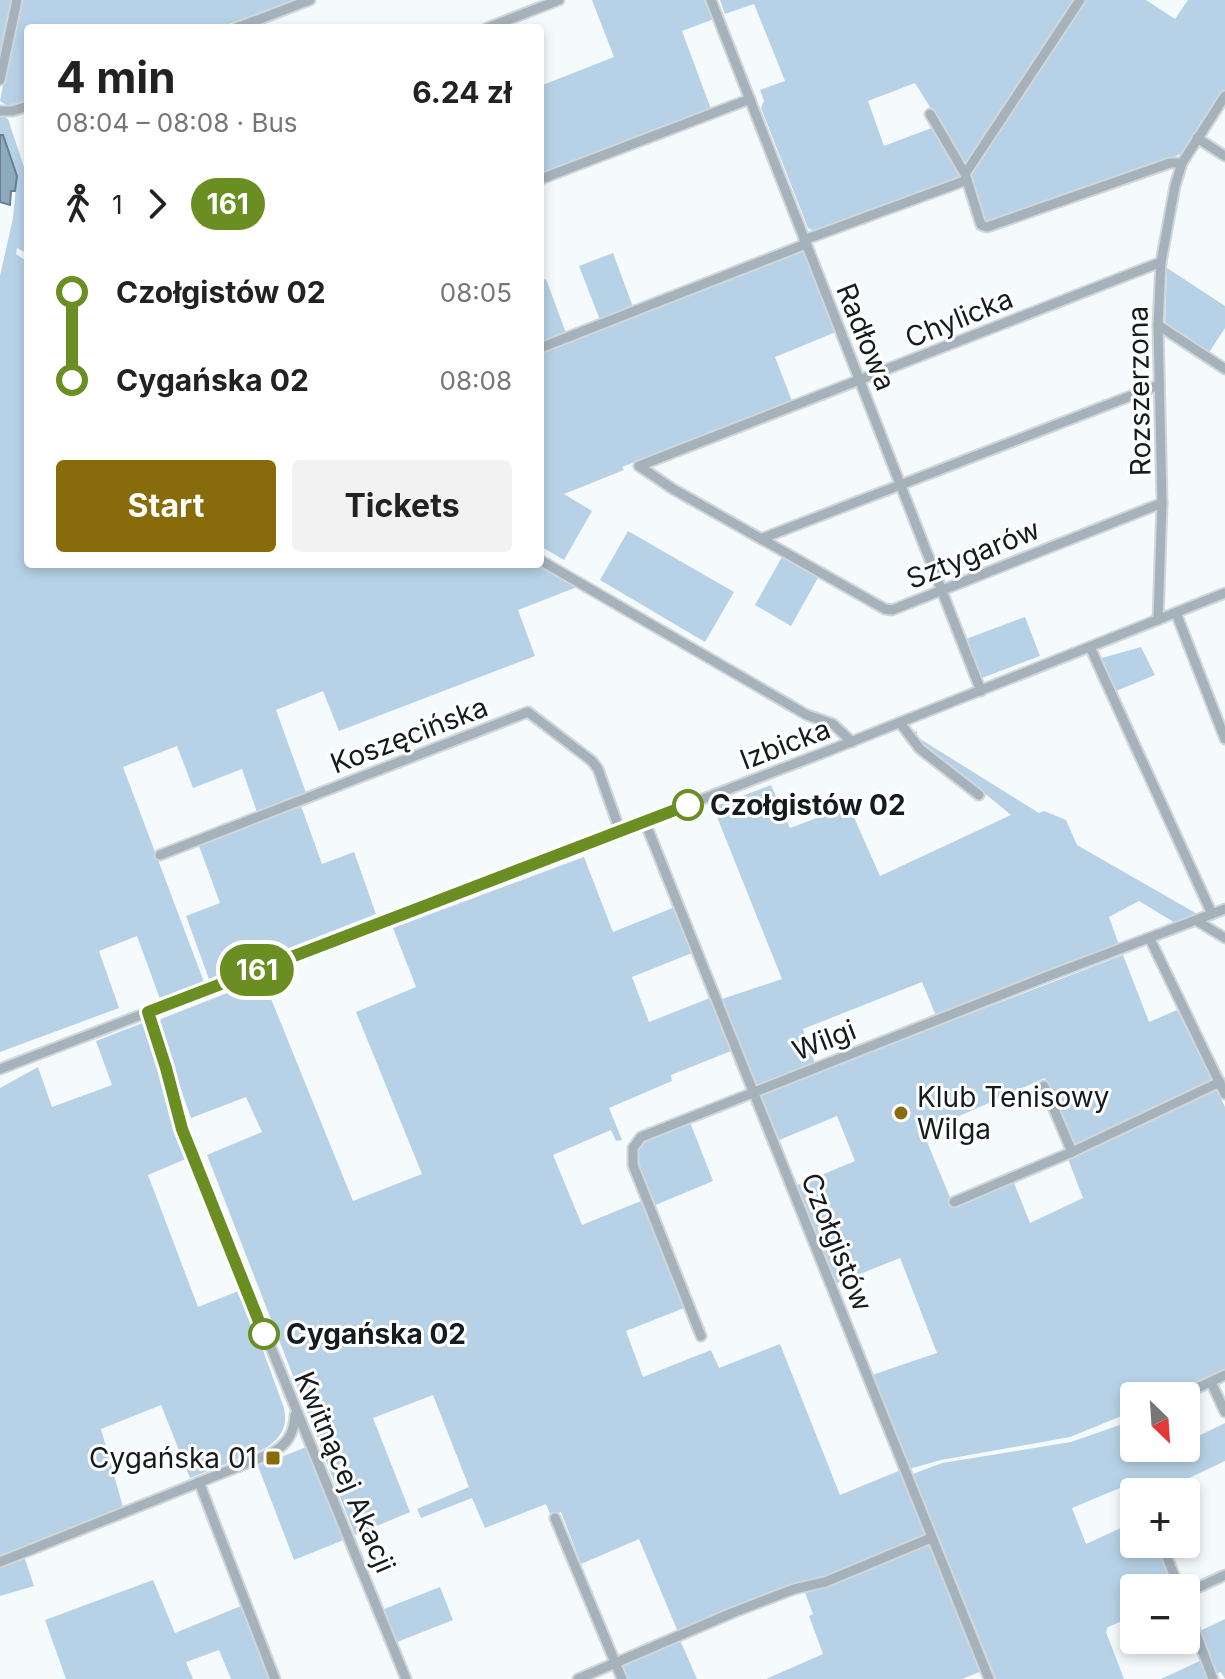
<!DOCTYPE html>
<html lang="en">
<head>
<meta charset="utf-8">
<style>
	body { margin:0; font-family:Inter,sans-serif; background:#f2f2f2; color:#222; height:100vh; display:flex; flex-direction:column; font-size:30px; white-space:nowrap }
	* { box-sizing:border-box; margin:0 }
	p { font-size:26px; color:#767676 }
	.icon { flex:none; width:44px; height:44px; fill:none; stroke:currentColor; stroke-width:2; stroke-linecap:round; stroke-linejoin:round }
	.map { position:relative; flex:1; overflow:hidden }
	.details { position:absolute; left:24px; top:24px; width:520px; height:544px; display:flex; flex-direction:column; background:#fff; border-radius:8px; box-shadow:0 4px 12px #0003 }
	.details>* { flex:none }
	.badge { padding:0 16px; border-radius:26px; font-size:28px; line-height:52px }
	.needle { width:52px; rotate:155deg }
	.fabs { position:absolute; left:1120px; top:1382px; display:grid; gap:16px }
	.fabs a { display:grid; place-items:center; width:80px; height:80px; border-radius:8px; background:#fff; box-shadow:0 4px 12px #0003; font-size:40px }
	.map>.badge { position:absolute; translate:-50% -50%; box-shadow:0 0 0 4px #fff }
	.legs { display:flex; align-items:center; gap:12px; height:88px; padding:0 32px; font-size:26px }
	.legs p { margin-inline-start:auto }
	.head { display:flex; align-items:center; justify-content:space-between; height:136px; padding:0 32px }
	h1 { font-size:44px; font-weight:700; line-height:60px }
	.cta { display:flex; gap:16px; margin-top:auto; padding:16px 32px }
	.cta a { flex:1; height:92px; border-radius:8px; background:#886c0b; color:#fff; font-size:32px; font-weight:700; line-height:92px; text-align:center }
	.cta a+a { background:#f2f2f2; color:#222 }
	ul { padding:0 32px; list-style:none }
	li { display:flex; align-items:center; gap:28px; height:88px; font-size:30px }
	li i { display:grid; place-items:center; width:12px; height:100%; margin:0 10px; background:currentColor }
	li i::after { content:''; width:20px; height:20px; margin:-10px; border:6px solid; border-radius:50%; background:#fff }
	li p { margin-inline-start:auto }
	li:first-child i { background:linear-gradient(#0000 50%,currentColor 0) }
	li:last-child i { background:linear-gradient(currentColor 50%,#0000 0) }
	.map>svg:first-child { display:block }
	.green { fill:#b7d2e6 }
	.water { fill:#8eaabf; stroke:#6a7f8f; stroke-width:2 }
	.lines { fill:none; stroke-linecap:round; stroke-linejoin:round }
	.minor-casing { stroke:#d1d6d9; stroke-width:13 }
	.minor { stroke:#a5b2bb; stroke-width:9 }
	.line-1-casing { stroke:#fff; stroke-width:18 }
	.line-1 { stroke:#6b8e23; stroke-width:12 }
	.stop-1-dot { fill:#fff; stroke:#6b8e23; stroke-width:4 }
	.poi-dot { fill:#886c0b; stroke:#fff; stroke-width:3 }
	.labels { text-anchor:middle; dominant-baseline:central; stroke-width:6; stroke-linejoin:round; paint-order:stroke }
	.street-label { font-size:28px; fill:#171b1e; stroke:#fff }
	.stop-label { font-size:28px; font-weight:bold; fill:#171b1e; stroke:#fff; text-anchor:start }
	.poi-label { font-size:28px; fill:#171b1e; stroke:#fff; text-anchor:start }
</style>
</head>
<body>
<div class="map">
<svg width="1225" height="1679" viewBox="0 0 1225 1679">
	<rect width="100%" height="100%" fill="#f5fafd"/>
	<g class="green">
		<path d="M 0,0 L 13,0 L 0,62 Z"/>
		<path d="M 20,0 L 293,0 L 218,28 L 28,28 L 28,100 L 7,106 L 0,101 L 1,96 Z"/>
		<path d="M 592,0 L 707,0 L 714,19 L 682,31 L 711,109 L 540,175 L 540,86 L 614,57 Z"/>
		<path d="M 720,0 L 1077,0 L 966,165 L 915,83 L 868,101 L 884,146 L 934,127 L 964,178 L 840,224 L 838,222 L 814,231 L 808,228 L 761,108 L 764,101 L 760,90 L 785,81 L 754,4 L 725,14 Z"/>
		<path d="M 1084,0 L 1146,0 L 1175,19 L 1188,0 L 1225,0 L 1225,90 L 1186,151 L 1166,161 L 985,223 L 968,176 Z"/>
		<path d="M 0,115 L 8,119 L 28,179 L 28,254 L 17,248 L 16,254 L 28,262 L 28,564 L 536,564 L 577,587 L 518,610 L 535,656 L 339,731 L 323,691 L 276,710 L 306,793 L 257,812 L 242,769 L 193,788 L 177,746 L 123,767 L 204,982 L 160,999 L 137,936 L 99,951 L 119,1008 L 0,1052 L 0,276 L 13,218 L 17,176 L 3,135 L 0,135 Z"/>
		<path d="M 797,250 L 804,253 L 836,332 L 775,357 L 792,401 L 622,467 L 624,470 L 564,494 L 592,511 L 564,560 L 540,546 L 540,350 Z"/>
		<path d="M 613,253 L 633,307 L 600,320 L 579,266 Z"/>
		<path d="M 1167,268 L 1225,306 L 1225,328 L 1208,354 L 1165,326 Z"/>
		<path d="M 546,279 L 566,333 L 540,344 L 540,281 Z"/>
		<path d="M 628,531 L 734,592 L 705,642 L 600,580 Z"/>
		<path d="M 783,555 L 819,576 L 791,626 L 755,605 Z"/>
		<path d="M 1025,617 L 1040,656 L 982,678 L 966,639 Z"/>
		<path d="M 1141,647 L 1155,675 L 1116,691 L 1102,658 Z"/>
		<path d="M 917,731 L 917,737 L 1039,813 L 1044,811 L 1066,820 L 1077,845 L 1199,915 L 1177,924 L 1139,901 L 1109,917 L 1119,945 L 936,1016 L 922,982 L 803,1029 L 815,1063 L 757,1085 L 722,999 L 782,979 L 713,807 L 771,785 L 790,828 L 849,806 L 880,876 L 1011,815 L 971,782 L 957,775 L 909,734 Z"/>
		<path d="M 301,806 L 322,864 L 354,852 L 376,914 L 209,979 L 186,916 L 220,903 L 199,846 Z"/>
		<path d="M 584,857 L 613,932 L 675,907 L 692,953 L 632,977 L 649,1022 L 710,998 L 731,1051 L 671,1075 L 672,1081 L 609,1108 L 622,1140 L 616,1141 L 611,1130 L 553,1155 L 582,1225 L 641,1201 L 684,1308 L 626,1331 L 643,1377 L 711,1350 L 719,1368 L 780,1344 L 840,1495 L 901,1470 L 928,1538 L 678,1632 L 639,1539 L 581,1564 L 561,1512 L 551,1516 L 546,1504 L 485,1528 L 472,1498 L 421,1518 L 417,1509 L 469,1487 L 433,1395 L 373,1418 L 410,1512 L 355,1535 L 207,1155 L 262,1132 L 246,1097 L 191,1118 L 158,1024 L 161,1019 L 263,979 L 353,1201 L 422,1174 L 356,1012 L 416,987 L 393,928 Z"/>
		<path d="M 1123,955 L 1149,1022 L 1177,1010 L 1212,1080 L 1073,1145 L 1045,1078 L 923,1132 L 954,1207 L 1014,1183 L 1030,1223 L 1083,1198 L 1068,1159 L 1216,1089 L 1225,1107 L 1225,1369 L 1168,1396 L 1134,1396 L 1134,1411 L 1070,1437 L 941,1460 L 909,1469 L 872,1375 L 937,1353 L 900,1258 L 835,1284 L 795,1186 L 855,1161 L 837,1116 L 777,1141 L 759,1095 Z"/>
		<path d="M 145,1022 C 160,1067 170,1114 188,1158 L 148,1175 L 198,1307 L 241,1290 L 284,1408 C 288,1427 281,1437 266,1448 L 190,1478 L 161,1405 L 101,1429 L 123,1507 L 0,1557 L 0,1088 L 38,1067 L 52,1107 L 112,1085 L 96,1041 Z"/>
		<path d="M 690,1122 L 713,1181 L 653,1206 L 634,1158 C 642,1135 669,1131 690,1122 Z"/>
		<path d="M 1134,1420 L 1134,1448 L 1186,1448 L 1186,1442 L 1225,1423 L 1225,1461 L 1185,1480 L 1199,1511 L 1186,1517 L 1186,1492 L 1136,1492 L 1132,1483 L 1072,1508 L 1086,1544 L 1134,1522 L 1134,1544 L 1157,1544 L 1174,1588 L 1134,1588 L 1134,1616 L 1108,1627 L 1106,1632 L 1124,1679 L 996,1679 L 913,1474 L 942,1463 L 1071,1442 Z"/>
		<path d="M 309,1446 L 346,1539 L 294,1560 L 258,1466 Z"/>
		<path d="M 929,1542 L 982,1671 L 962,1679 L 766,1679 L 823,1654 L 809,1616 L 813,1614 L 804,1590 L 867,1569 Z"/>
		<path d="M 25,1559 L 34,1586 L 0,1596 L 0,1567 Z"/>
		<path d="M 153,1580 L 175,1633 L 241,1606 L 270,1679 L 231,1679 L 219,1650 L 186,1662 L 193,1679 L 66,1679 L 45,1620 Z"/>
		<path d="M 440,1587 L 453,1620 L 397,1642 L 384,1609 Z"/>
		<path d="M 1225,1619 L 1225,1679 L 1221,1672 L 1215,1674 L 1200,1631 Z"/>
		<path d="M 680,1640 L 697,1679 L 627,1679 L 622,1665 Z"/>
		<path d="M 1202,1660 L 1210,1679 L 1161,1679 Z"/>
	</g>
	<path class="water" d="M 0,135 L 3,135 L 17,176 L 15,191 L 11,191 L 10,205 L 0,202 Z"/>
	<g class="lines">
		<g class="minor-casing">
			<g id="minor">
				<path d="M 711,0 L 981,691"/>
				<path d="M 236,28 L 310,0"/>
				<path d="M 487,28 L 559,0"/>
				<path d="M 0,80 L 17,0"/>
				<path d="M 0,111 L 12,111 L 28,106"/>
				<path d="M 930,114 L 965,174 L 981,225 L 987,227 L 1170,163 L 1182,163"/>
				<path d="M 1197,138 L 1225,156"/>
				<path d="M 965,174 L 1080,0"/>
				<path d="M 541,179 L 750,99"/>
				<path d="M 804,240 L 967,180"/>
				<path d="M 1158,325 L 1225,369"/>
				<path d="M 540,348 L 806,244"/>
				<path d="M 639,466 L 673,489 L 885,609 L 892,610 L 1162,503"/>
				<path d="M 639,466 L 1161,262"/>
				<path d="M 763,538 L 1159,385"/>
				<path d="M 540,560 L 807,715 L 833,724 L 852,742"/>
				<path d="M 1176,613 L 1225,739"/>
				<path d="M 1158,620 L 1162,503 L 1158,325 L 1161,262 L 1175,186 L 1182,163 L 1225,96"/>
				<path d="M 1090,647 L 1212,914"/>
				<path d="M 900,723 L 920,749 L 979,795"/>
				<path d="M 645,822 L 989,1679"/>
				<path d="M 160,855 L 528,712 L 592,761 L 598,769 L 620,831"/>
				<path d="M 1197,921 L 1225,938"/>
				<path d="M 1150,939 L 1225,1094"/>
				<path d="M 148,1012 L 166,1068 L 182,1129 L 406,1679"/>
				<path d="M 0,1069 L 833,749 L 1225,593"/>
				<path d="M 1044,1086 L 1072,1152"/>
				<path d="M 954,1202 L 1072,1152 L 1220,1082"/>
				<path d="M 701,1336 L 633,1165 L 633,1148 L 641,1137 L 1046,977 L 1225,909"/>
				<path d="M 1211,1382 L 1225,1412"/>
				<path d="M 1180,1396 L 1225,1375"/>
				<path d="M 199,1482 L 275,1679"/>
				<path d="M 555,1518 L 622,1679"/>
				<path d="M 1162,1544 L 1179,1588"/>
				<path d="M 0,1562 L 270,1454 C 287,1445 294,1434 295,1415"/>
				<path d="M 1186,1593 L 1225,1575"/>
				<path d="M 1186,1607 L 1213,1679"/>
				<path d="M 578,1679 L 732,1613 L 794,1589 L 825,1582 L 931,1538"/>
			</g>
		</g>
		<use href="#minor" class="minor"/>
	</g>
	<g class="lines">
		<g class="line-1-casing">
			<path id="line-1" d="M 264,1334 L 182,1129 L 166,1068 L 148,1012 L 688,805"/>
		</g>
		<use href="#line-1" class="line-1"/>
	</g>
	<g class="stop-1-dot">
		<circle cx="688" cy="805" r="14"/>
		<circle cx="264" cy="1334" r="14"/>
	</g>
	<g class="poi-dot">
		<circle cx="901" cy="1113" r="8"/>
		<rect x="265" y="1450" width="16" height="16" rx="4"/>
	</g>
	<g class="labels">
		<g class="street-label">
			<text transform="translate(959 318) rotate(-22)">Chylicka</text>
			<text transform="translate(866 337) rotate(68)">Radłowa</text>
			<text transform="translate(1139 391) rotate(-91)">Rozszerzona</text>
			<text transform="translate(973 554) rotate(-22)">Sztygarów</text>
			<text transform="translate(409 735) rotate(-21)">Koszęcińska</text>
			<text transform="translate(785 744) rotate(-21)">Izbicka</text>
			<text transform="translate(824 1040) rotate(-21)">Wilgi</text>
			<text transform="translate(837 1242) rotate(68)">Czołgistów</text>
			<text transform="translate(345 1472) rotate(67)">Kwitnącej Akacji</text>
		</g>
		<g class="stop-label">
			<text x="710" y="805">Czołgistów 02</text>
			<text x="286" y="1334">Cygańska 02</text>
		</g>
		<g class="poi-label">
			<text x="917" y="1097">Klub Tenisowy<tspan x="917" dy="32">Wilga</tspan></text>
			<text x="257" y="1458" text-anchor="end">Cygańska 01</text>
		</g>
	</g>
</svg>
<div class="fabs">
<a><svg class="needle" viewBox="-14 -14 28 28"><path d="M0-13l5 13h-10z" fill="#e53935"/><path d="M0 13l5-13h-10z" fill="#767676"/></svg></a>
<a>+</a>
<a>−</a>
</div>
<b class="badge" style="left:257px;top:970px;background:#6b8e23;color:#fff">161</b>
<section class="details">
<div class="head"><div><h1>4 min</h1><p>08:04 – 08:08 · Bus</p></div><b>6.24 zł</b></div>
<div class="legs"><svg class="icon" aria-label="walk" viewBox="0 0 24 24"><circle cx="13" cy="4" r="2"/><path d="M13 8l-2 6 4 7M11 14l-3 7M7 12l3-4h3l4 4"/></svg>1<svg class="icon" aria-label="forward" viewBox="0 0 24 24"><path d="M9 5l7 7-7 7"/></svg><b class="badge" style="background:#6b8e23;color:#fff">161</b></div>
<ul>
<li><i style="color:#6b8e23"></i><b>Czołgistów 02</b><p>08:05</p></li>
<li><i style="color:#6b8e23"></i><b>Cygańska 02</b><p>08:08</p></li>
</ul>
<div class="cta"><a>Start</a><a>Tickets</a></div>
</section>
</div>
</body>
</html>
